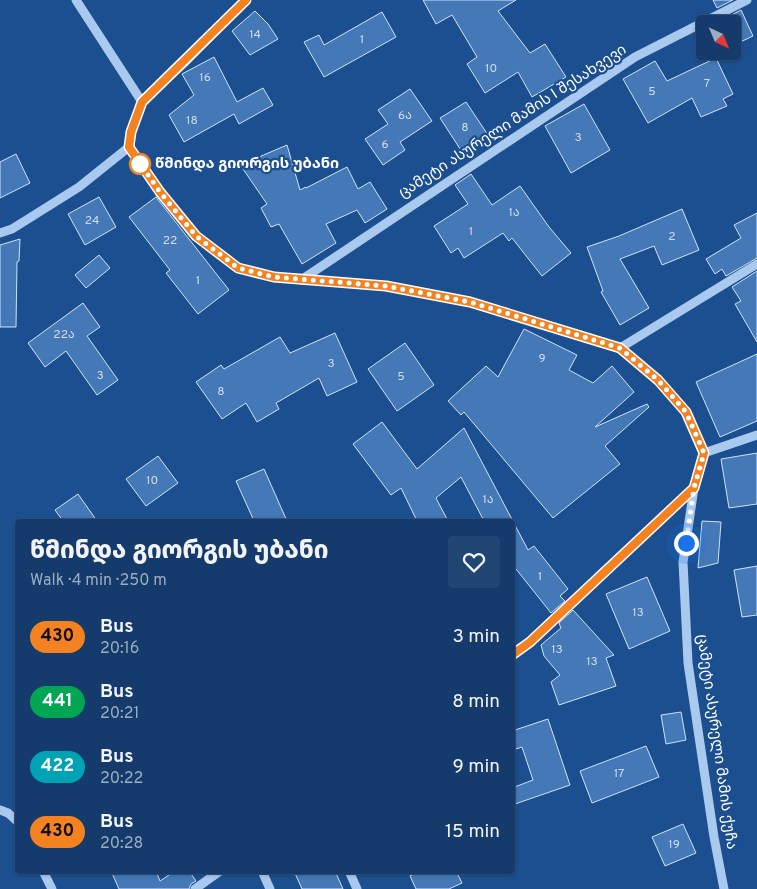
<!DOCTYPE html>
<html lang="en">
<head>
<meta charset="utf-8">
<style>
	body { margin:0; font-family:Overpass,"Noto Sans Georgian",sans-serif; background:#214673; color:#f1f3f6; height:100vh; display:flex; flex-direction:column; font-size:19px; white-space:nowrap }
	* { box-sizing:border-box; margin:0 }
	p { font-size:16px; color:#9dadc1 }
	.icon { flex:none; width:28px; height:28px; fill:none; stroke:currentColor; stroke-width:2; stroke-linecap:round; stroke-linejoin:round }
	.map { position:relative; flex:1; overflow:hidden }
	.details { position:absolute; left:15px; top:519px; width:500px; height:355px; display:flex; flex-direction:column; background:#143b6b; border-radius:5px; box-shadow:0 1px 4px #0004,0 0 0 1px #33557e }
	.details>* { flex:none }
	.badge { padding:0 10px; border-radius:16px; font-size:18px; line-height:32px }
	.needle { width:32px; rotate:136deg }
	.tools { position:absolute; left:696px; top:15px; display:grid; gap:10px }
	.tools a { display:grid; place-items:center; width:45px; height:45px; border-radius:5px; background:#143b6b; box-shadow:0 1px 4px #0004,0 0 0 1px #33557e; font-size:25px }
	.you { position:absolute; width:25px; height:25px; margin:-12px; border:4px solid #fff; border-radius:50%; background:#1a73e8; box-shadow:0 0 0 8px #1a73e833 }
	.map>.badge { position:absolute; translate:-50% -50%; box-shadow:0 0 0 2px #fff }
	.round { display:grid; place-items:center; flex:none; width:52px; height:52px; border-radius:5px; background:#214673 }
	.head { display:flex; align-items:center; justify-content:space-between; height:85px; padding:0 15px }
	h1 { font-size:24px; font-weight:800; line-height:38px }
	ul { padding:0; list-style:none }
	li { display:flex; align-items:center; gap:15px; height:65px; padding:0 15px }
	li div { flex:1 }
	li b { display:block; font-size:19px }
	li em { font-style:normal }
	li .badge { min-width:55px; font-weight:700; text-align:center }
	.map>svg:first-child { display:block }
	.building { fill:#4478b7; stroke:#cfe3fa }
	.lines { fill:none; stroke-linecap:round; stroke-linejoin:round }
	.minor { stroke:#a9c9ee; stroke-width:9 }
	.line-casing { stroke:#fff; stroke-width:11 }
	.line { stroke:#f58220; stroke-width:8 }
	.walk { stroke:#fff; stroke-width:5; stroke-dasharray:0 9 }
	.stop-dot { fill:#fff; stroke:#f58220; stroke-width:2.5 }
	.labels { text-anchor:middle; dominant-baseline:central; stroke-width:4.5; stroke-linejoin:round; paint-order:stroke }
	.number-label { font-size:12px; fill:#d0dded }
	.street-label { font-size:15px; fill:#fff; stroke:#1b4f8f }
	.stop-label { font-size:15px; font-weight:bold; fill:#fff; stroke:#1b4f8f; text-anchor:start }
</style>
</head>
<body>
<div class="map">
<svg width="757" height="889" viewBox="0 0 757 889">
	<rect width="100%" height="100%" fill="#1b4f8f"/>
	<g class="building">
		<path d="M 423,0 L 516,0 L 498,11 L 530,53 L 545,44 L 566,77 L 532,97 L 518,72 L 485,93 L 467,64 L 477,57 L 452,15 L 436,24 Z"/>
		<path d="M 713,0 L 733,0 L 717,8 Z"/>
		<path d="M 741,10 L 753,36 L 732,46 L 732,24 L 724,24 L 722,20 Z"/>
		<path d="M 255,11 L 268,24 L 278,39 L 250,55 L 232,31 Z"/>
		<path d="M 382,12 L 396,37 L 324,77 L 304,42 L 319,35 L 324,45 Z"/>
		<path d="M 214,57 L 237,102 L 263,88 L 273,105 L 239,124 L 234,114 L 184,142 L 169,115 L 194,95 L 182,74 Z"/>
		<path d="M 716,58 L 733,94 L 723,99 L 727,106 L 701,117 L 692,98 L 648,123 L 623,79 L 655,61 L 667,81 Z"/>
		<path d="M 410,89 L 432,121 L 400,142 L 405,150 L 383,165 L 365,139 L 388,124 L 378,110 Z"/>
		<path d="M 466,102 L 490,138 L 464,155 L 440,118 Z"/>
		<path d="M 584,104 L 610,150 L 571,173 L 545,126 Z"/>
		<path d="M 287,145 L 300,190 L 306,187 L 306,188 L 347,167 L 358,189 L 370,182 L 387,209 L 365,223 L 357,210 L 326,224 L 336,243 L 302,264 L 279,224 L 271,227 L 261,208 L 267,204 L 243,169 L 259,157 Z"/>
		<path d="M 16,154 L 30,183 L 0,198 L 0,162 Z"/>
		<path d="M 471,174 L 492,205 L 520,186 L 549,227 L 571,253 L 542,276 L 512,238 L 509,241 L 503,233 L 464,258 L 458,248 L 451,253 L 434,226 L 468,204 L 455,185 Z"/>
		<path d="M 99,197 L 116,227 L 85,245 L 68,214 Z"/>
		<path d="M 156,197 L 229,290 L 198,314 L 166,273 L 170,270 L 129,217 Z"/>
		<path d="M 682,209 L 699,250 L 662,265 L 654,246 L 620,259 L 649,308 L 620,325 L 601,292 L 603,291 L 587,247 L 619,236 Z"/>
		<path d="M 757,213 L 757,258 L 726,276 L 722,269 L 715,274 L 706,259 L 741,238 L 734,225 Z"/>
		<path d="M 20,239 L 19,261 L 17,262 L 16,327 L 0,327 L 0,245 Z"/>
		<path d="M 99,255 L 110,268 L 86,288 L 75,275 Z"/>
		<path d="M 757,271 L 757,342 L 735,304 L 741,301 L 732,287 Z"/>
		<path d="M 83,303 L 100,327 L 87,336 L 118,380 L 97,395 L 66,351 L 45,367 L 28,343 Z"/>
		<path d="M 524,329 L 577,355 L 569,370 L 593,383 L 612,366 L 634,392 L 595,427 L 647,404 L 649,407 L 605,446 L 620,464 L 553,518 L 464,412 L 461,415 L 448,401 L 486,366 L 498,377 Z"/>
		<path d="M 335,333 L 357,382 L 327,396 L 319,378 L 276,403 L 279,409 L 257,422 L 246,403 L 222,419 L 196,382 L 221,365 L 224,369 L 280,337 L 290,353 Z"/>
		<path d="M 405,343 L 434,385 L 397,411 L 368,369 Z"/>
		<path d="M 757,354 L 757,421 L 720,437 L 696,382 Z"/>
		<path d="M 382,422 L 417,469 L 464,428 L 528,550 L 534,546 L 568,589 L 560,596 L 565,601 L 551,613 L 512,564 L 512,521 L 484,521 L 461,477 L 436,498 L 448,521 L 417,521 L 401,488 L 391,495 L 353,444 Z"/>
		<path d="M 757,453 L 757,504 L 729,508 L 721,459 Z"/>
		<path d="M 158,456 L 178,483 L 146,506 L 126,479 Z"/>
		<path d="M 264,469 L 287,521 L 254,521 L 236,481 Z"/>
		<path d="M 78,494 L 97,521 L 63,521 L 55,510 Z"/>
		<path d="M 702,521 L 721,522 L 718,563 L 698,568 Z"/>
		<path d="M 757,566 L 757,615 L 742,617 L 734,570 Z"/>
		<path d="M 647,577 L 670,631 L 629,649 L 606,594 Z"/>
		<path d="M 573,610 L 614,655 L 606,658 L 616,686 L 559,705 L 551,682 L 560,675 L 544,656 L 541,645 L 561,628 L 559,623 Z"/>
		<path d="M 681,712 L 686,740 L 666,744 L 661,715 Z"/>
		<path d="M 548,719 L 570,785 L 512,805 L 512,788 L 533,780 L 522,747 L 516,749 L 512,738 L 512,731 Z"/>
		<path d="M 646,746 L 659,777 L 592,803 L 580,771 Z"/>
		<path d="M 683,824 L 696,853 L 665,866 L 652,837 Z"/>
		<path d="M 111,871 L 156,871 L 160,881 L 175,871 L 189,871 L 196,881 L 191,884 L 189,889 L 119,889 Z"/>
		<path d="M 294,871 L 335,871 L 343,889 L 302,889 Z"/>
		<path d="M 421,871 L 456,871 L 462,883 L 449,889 L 416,889 L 410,876 Z"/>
	</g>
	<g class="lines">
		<g class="minor">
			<path d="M 76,0 L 142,102"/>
			<path d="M 129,147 L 160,192 L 196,236 L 238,268 L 274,277 L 386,286 L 470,302 L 620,348 L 658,381 L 686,412 L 704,453 L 694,488 L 683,562 L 688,663 L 714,837 L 724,889"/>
			<path d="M 0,233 L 12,229 L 79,187 L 129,147 L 131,132 L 142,102 L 184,63 L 246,0"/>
			<path d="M 301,280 L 635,57 L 747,0"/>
			<path d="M 620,348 L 757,264"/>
			<path d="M 704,453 L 757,435"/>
			<path d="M 512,655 L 530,642 L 694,488"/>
			<path d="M 0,810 L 8,813 L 18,822"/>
			<path d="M 43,871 L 52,889"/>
			<path d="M 262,871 L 270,889"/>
			<path d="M 349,871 L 357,889"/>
			<path d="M 195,889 L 220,871"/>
		</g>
	</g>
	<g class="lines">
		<g class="line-casing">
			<path id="line" d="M 246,0 L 142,102 L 131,132 L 129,147 L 160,192 L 196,236 L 238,268 L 274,277 L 386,286 L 470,302 L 620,348 L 658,380 L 686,412 L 704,453 L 694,488 L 530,642 L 512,655"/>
		</g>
		<use href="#line" class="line"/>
		<path class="walk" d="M 140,164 L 139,162 L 160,192 L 196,236 L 238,268 L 274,277 L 386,286 L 470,302 L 620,348 L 658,380 L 686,412 L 704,453 L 694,488 L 686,543"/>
	</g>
	<circle class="stop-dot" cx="140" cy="164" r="10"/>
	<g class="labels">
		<g class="number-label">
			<text x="255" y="35">14</text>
			<text x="362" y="40">1</text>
			<text x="491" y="69">10</text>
			<text x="205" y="78">16</text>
			<text x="707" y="84">7</text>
			<text x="652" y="92">5</text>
			<text x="405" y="116">6ა</text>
			<text x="192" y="121">18</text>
			<text x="465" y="128">8</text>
			<text x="578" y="138">3</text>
			<text x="385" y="145">6</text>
			<text x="514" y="213">1ა</text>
			<text x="92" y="221">24</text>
			<text x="471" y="232">1</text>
			<text x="672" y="237">2</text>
			<text x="170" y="241">22</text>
			<text x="198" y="281">1</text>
			<text x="64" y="335">22ა</text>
			<text x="542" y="359">9</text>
			<text x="331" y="364">3</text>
			<text x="100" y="376">3</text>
			<text x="401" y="377">5</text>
			<text x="221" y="392">8</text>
			<text x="152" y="481">10</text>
			<text x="488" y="500">1ა</text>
			<text x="540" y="577">1</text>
			<text x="638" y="613">13</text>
			<text x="557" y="650">13</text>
			<text x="592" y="662">13</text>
			<text x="619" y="774">17</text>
			<text x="674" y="845">19</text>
		</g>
		<g class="street-label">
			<text transform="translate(513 122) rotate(-33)">ცამეტი ასურელი მამის I შესახვევი</text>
			<text transform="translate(716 742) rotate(82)">ცამეტი ასურელი მამის ქუჩა</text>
		</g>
		<g class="stop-label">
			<text x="155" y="164">წმინდა გიორგის უბანი</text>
		</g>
	</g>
</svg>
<div class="tools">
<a><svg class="needle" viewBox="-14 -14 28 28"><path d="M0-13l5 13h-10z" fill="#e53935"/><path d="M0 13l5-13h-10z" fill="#9dadc1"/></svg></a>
</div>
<div class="you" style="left:686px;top:543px"></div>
<section class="details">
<div class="head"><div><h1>წმინდა გიორგის უბანი</h1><p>Walk · 4 min · 250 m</p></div><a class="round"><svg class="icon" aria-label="heart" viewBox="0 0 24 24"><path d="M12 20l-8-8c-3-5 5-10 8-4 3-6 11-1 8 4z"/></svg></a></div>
<ul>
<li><span class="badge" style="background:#f58220;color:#111">430</span><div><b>Bus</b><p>20:16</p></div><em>3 min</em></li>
<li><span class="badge" style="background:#00a651;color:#fff">441</span><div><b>Bus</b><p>20:21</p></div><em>8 min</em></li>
<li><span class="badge" style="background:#00a3b4;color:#fff">422</span><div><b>Bus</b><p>20:22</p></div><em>9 min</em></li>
<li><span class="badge" style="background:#f58220;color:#111">430</span><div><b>Bus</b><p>20:28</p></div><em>15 min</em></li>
</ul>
</section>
</div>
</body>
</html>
